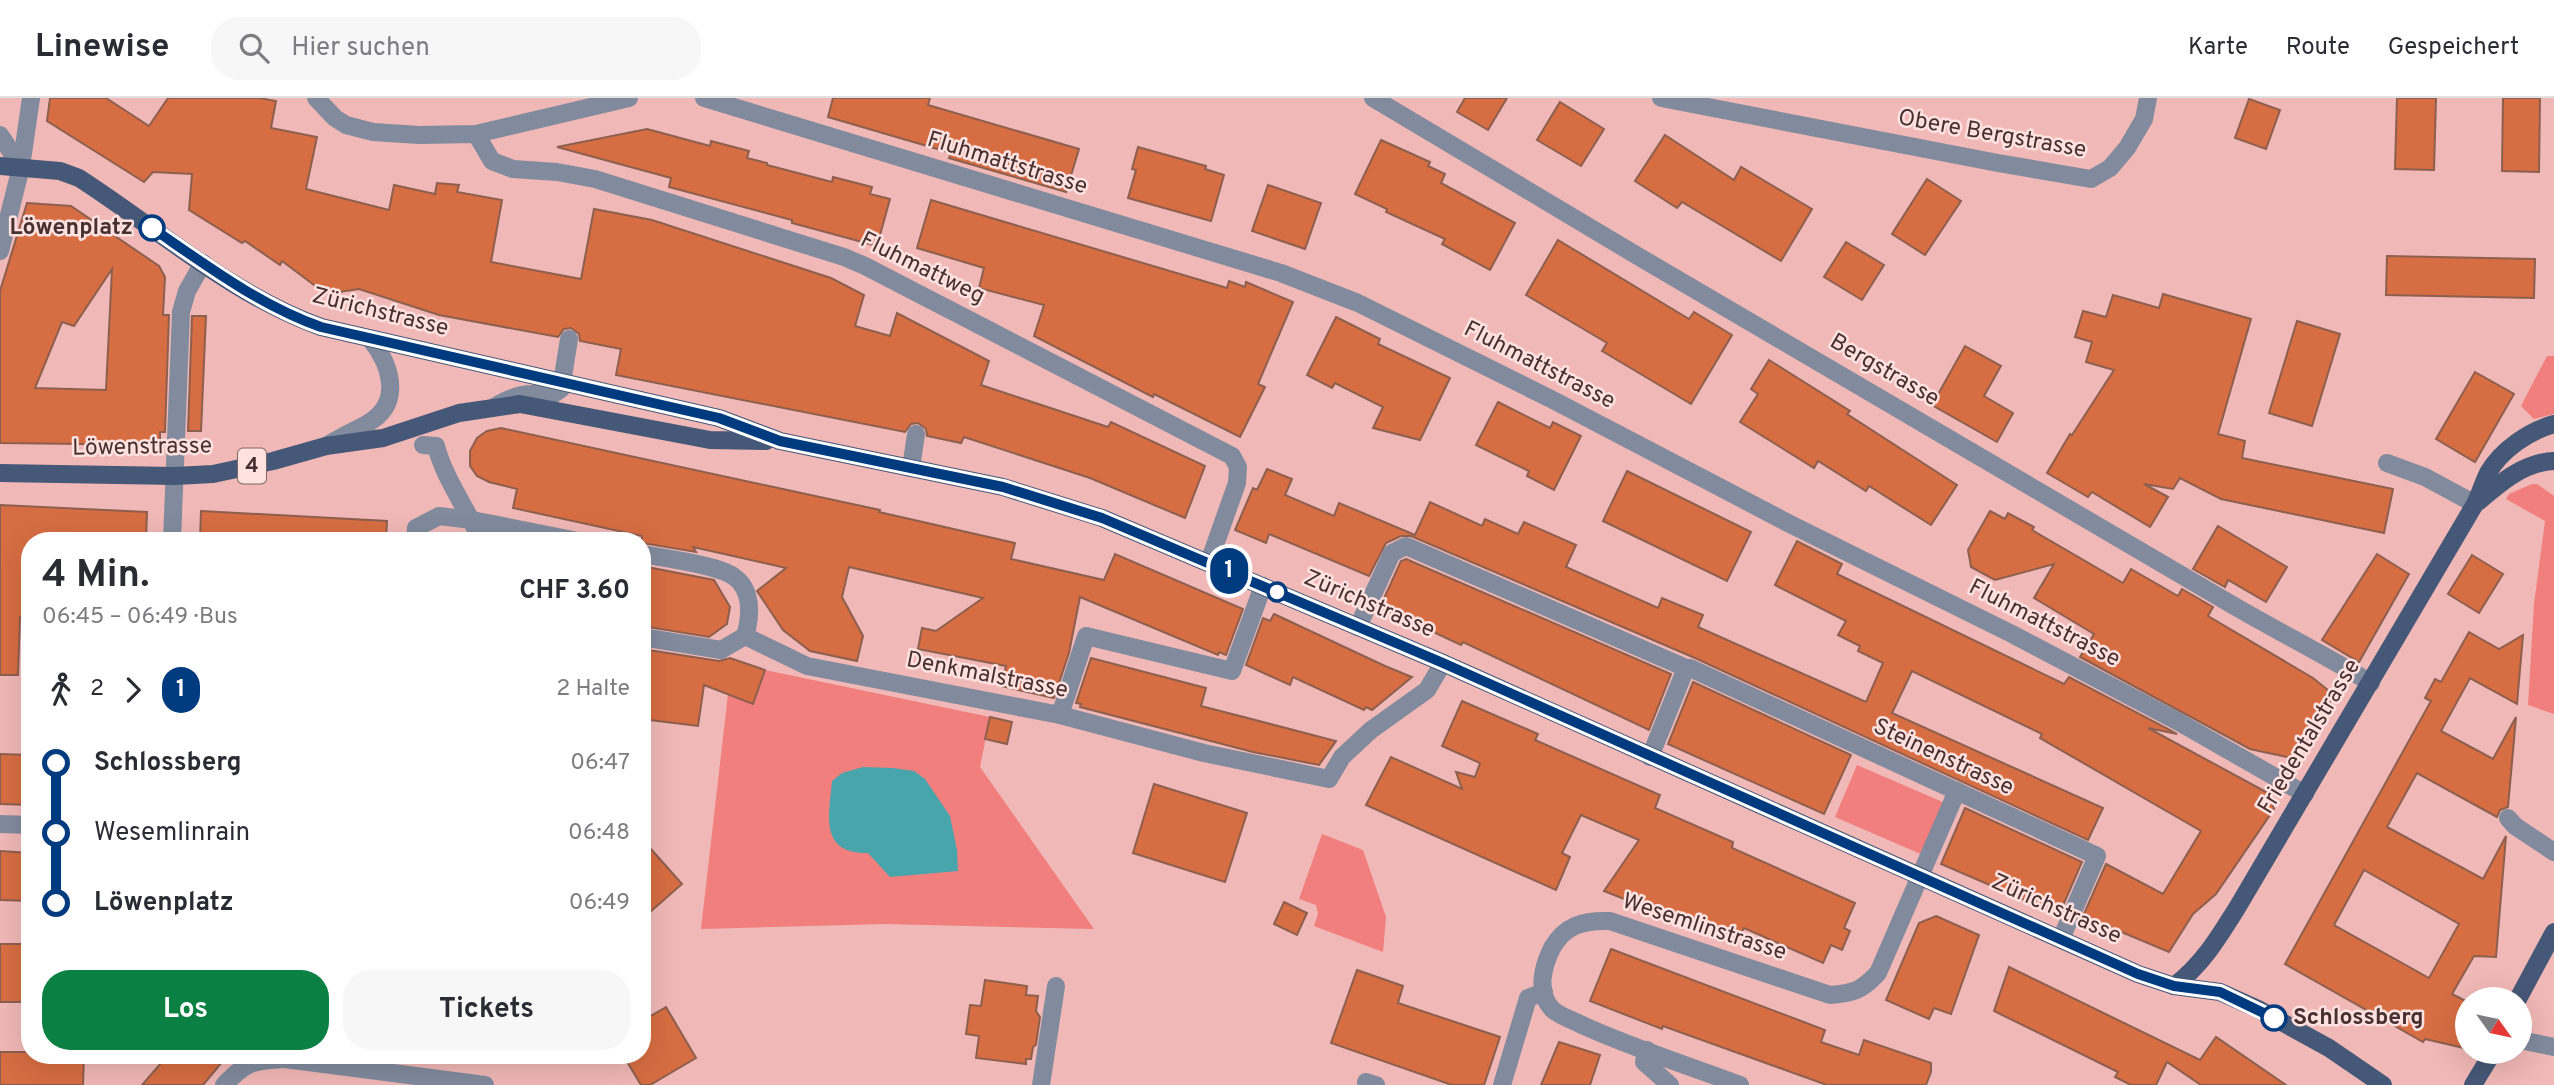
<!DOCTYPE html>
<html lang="de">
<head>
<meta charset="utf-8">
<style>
	body { margin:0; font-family:Overpass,sans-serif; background:#f7f7f7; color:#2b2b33; height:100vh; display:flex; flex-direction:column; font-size:26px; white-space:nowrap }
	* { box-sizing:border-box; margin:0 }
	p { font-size:23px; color:#7c7c81 }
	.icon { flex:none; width:38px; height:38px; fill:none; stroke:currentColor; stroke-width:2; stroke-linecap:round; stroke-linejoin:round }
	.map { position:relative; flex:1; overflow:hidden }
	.drawer { position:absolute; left:21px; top:434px; width:630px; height:532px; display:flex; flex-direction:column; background:#fff; border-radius:28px; box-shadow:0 7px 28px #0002 }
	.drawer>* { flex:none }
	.badge { padding:0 14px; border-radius:23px; font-size:24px; line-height:46px }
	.needle { width:46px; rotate:123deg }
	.controls { position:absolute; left:2455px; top:889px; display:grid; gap:14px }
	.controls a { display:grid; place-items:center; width:77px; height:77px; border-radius:50%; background:#fff; box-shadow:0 7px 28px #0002; font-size:35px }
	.map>.badge { position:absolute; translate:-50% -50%; box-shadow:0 0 0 4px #fff }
	.legs { display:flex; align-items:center; gap:10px; height:77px; padding:0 21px; font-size:23px }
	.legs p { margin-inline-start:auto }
	.overview { display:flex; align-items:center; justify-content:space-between; height:119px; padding:0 21px }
	h1 { font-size:38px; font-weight:700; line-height:52px }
	.primary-button { display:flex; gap:14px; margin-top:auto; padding:14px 21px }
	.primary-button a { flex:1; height:80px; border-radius:28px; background:#0b8043; color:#fff; font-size:28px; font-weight:700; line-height:80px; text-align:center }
	.primary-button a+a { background:#f7f7f7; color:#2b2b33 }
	ul { padding:0 21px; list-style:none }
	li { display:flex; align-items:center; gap:24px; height:70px; font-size:26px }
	li i { display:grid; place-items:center; width:10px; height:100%; margin:0 9px; background:currentColor }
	li i::after { content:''; width:18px; height:18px; margin:-9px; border:5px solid; border-radius:50%; background:#fff }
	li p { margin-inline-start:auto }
	li:first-child i { background:linear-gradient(#0000 50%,currentColor 0) }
	li:last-child i { background:linear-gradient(currentColor 50%,#0000 0) }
	header { display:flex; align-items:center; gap:42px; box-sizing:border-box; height:98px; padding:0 35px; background:#fff; border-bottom:2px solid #e1e1e2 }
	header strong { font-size:33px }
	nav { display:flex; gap:38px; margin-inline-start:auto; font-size:24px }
	.search { width:490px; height:63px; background:#f7f7f7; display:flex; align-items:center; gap:18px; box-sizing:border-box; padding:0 24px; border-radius:28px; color:#7c7c81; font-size:26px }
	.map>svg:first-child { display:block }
	.green { fill:#f17f7d }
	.water { fill:#49a5ac }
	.building { fill:#d76d42; stroke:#8d5f4e; stroke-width:2; fill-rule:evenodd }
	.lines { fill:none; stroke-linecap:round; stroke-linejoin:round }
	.minor { stroke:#818b9d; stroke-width:18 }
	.major { stroke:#465877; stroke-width:18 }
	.line-1-casing { stroke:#fff; stroke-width:16 }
	.line-1 { stroke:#003b80; stroke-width:10 }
	.stop-1-dot { fill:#fff; stroke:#003b80; stroke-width:3.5 }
	.labels { text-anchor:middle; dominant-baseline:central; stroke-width:5; stroke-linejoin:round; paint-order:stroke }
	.shield { fill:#ffe1df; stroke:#7e6664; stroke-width:2 }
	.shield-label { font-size:21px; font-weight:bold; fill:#473130 }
	.street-label { font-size:23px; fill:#473130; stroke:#ffe1df }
	.stop-label { font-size:23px; font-weight:bold; fill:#473130; stroke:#ffe1df; text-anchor:end }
</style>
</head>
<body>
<header>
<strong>Linewise</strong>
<div class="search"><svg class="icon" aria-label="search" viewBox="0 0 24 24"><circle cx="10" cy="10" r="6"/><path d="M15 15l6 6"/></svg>Hier suchen</div>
<nav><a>Karte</a><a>Route</a><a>Gespeichert</a></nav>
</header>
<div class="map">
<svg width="2554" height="987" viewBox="0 0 2554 987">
	<rect width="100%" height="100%" fill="#f0b8b6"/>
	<g class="green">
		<path d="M 2547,258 L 2554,258 L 2554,316 L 2534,321 L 2521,308 Z"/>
		<path d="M 2532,386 L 2537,386 L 2554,398 L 2554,616 L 2528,607 L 2534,506 L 2545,423 L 2506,401 L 2509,396 Z"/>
		<path d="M 765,572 L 990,619 L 980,669 L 1094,831 L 885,826 L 701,831 L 728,596 L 753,606 Z"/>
		<path d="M 1857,667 L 1945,705 L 1923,757 L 1835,719 Z"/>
		<path d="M 1322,736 L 1363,752 L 1386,819 L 1383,854 L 1314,828 L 1318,816 L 1316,807 L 1299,801 Z"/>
	</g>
	<path class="water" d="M 863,669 L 893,670 L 914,673 L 925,681 L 950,718 L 957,752 L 958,773 L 890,779 L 868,755 C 819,756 829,717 832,683 L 842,675 Z"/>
	<g class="building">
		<path d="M 50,0 L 106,0 L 149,28 L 168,0 L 259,0 L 276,3 L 271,30 L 317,39 L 306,91 L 389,112 L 394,87 L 435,96 L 437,85 L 459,87 L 457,94 L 502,102 L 491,164 L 581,181 L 594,111 L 652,122 L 831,180 L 864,197 L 855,228 L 890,238 L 897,215 L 989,263 L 981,287 L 1108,329 L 1111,324 L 1205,368 L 1185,420 L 1090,380 L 964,339 L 961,345 L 927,338 L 926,331 L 918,325 L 911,326 L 905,334 L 616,277 L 621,251 L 580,243 L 579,236 L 571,230 L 564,231 L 558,239 L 439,217 L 359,191 L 326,196 L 282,163 L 280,167 L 245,143 L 242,145 L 189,112 L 192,76 L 153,74 L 144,84 L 47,23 Z"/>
		<path d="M 833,0 L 930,0 L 928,7 L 1079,51 L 1066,94 L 949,60 L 951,55 L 828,19 Z"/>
		<path d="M 1465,0 L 1507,0 L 1488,32 L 1457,14 Z"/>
		<path d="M 2397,0 L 2436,0 L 2434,72 L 2395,71 Z"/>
		<path d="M 2503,0 L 2540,0 L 2539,74 L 2502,73 Z"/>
		<path d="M 2249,1 L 2280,12 L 2266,51 L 2235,40 Z"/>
		<path d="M 1560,4 L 1604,31 L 1581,68 L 1537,42 Z"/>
		<path d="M 647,31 L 710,48 L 711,43 L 749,53 L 747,60 L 767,65 L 767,67 L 832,84 L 833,79 L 872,89 L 870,96 L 890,101 L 877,148 L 792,125 L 792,122 L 669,89 L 671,80 L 557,49 Z"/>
		<path d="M 1665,37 L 1734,82 L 1741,69 L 1812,111 L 1781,163 L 1682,104 L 1677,110 L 1635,83 Z"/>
		<path d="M 1381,42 L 1430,64 L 1428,68 L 1445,76 L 1441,85 L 1515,125 L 1490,172 L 1442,146 L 1445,141 L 1386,114 L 1387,111 L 1355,96 Z"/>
		<path d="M 1138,49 L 1206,68 L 1205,71 L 1224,77 L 1211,123 L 1128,100 L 1136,72 L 1132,71 Z"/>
		<path d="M 1927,81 L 1961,103 L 1925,157 L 1892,136 Z"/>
		<path d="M 1268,87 L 1321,105 L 1305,151 L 1252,133 Z"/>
		<path d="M 931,102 L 1227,190 L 1229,183 L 1245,189 L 1246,184 L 1293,204 L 1258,286 L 1265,289 L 1240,339 L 1154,296 L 1153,299 L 1034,238 L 1044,207 L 979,190 L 984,170 L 917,150 Z"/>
		<path d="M 27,105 L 71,108 L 159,168 L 165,179 L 163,217 L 169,217 L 165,334 L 160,334 L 160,347 L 0,345 L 0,193 ZM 112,171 L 106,292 L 35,290 L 62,224 L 74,228 Z"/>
		<path d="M 1558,142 L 1689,221 L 1694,214 L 1732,237 L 1691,306 L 1602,253 L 1607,245 L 1526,197 Z"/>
		<path d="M 1846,144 L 1884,167 L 1862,202 L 1824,179 Z"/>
		<path d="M 2387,158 L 2535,161 L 2534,200 L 2386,197 Z"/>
		<path d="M 2163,196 L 2251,221 L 2218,336 L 2245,343 L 2242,360 L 2393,391 L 2384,435 L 2221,401 L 2180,380 L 2173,391 L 2144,386 L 2168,399 L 2150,429 L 2092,394 L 2088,399 L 2047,375 L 2070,336 L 2072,337 L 2114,272 L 2086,264 L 2092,244 L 2075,239 L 2083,213 L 2106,219 L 2113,197 L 2159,210 Z"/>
		<path d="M 192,218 L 206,218 L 201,333 L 188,333 Z"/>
		<path d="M 1336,219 L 1380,241 L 1378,246 L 1450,280 L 1420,342 L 1373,330 L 1383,309 L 1335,285 L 1332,290 L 1307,277 Z"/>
		<path d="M 2297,223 L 2340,236 L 2312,328 L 2269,315 Z"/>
		<path d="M 1965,248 L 2001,268 L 1984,298 L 2013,315 L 1997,344 L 1932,307 Z"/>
		<path d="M 1769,262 L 1850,313 L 1847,316 L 1957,387 L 1931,427 L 1869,388 L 1866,393 L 1818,363 L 1814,370 L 1740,324 L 1758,296 L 1751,291 Z"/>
		<path d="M 2475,274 L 2514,296 L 2475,364 L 2436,341 Z"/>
		<path d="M 1498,304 L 1550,330 L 1553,324 L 1581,338 L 1554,392 L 1527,378 L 1529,373 L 1476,347 Z"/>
		<path d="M 501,330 L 880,412 L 879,414 L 1015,445 L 1011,461 L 1104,482 L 1115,456 L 1243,511 L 1226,557 L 1219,554 L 1218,557 L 1080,499 L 1069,555 L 1054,600 L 1001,588 L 1006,568 L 918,551 L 922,530 L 936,533 L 983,500 L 849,469 L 842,499 L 863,538 L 857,563 L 810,553 L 783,532 L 757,493 L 786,470 L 693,449 L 696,454 L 642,445 L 642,438 L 513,410 L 517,391 L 489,384 L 477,378 L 470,368 L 470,353 L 477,340 L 487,333 Z"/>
		<path d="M 1267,371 L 1292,381 L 1285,397 L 1334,418 L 1339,405 L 1415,437 L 1430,404 L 1482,428 L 1485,421 L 1518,436 L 1524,424 L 1576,447 L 1566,469 L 1658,510 L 1662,500 L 1703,517 L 1698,529 L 1866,604 L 1883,565 L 1858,553 L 1860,548 L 1838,537 L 1846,523 L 1775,487 L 1797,443 L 1842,466 L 1837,476 L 2064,586 L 2069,579 L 2172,633 L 2177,636 L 2148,630 L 2268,695 L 2274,711 L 2216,796 L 2193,816 L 2169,854 L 2083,818 L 2106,766 L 2163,796 L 2201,733 L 2040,640 L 2042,636 L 1912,573 L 1892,615 L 2103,710 L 2088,742 L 1695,560 L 1411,438 L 1401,438 L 1386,445 L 1369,478 L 1269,436 L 1266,445 L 1235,432 L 1253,390 L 1257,392 Z"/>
		<path d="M 1627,373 L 1751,434 L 1727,483 L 1603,423 Z"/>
		<path d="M 0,407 L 147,414 L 146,443 L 30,443 L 30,520 L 20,519 L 18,577 L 0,577 Z"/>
		<path d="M 201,413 L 387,423 L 386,443 L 200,443 Z"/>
		<path d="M 1990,413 L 2005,421 L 2008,415 L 2034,429 L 2032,432 L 2123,485 L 2131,471 L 2178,498 L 2182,491 L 2213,509 L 2208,518 L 2313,580 L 2334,597 L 2301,662 L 2250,651 L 2080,559 L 2094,536 L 2034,500 L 2054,466 L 1995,482 L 1971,469 L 1968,452 Z"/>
		<path d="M 2218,428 L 2287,469 L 2266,504 L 2228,482 L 2225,489 L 2193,471 Z"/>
		<path d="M 2377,456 L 2409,476 L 2359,564 L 2322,542 Z"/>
		<path d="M 2472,457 L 2503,476 L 2479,515 L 2448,496 Z"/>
		<path d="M 1406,461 L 1671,576 L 1649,632 L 1463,544 L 1461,547 L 1380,509 L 1401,463 Z"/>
		<path d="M 642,468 L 714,482 L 730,509 L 727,526 L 709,539 L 642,528 Z"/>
		<path d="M 1274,516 L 1385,568 L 1412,579 L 1372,612 L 1366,609 L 1364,612 L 1293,579 L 1290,587 L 1246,567 L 1263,520 L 1270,523 Z"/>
		<path d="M 2469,534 L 2499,551 L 2523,537 L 2517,606 L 2470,580 L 2441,633 L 2493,661 L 2516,619 L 2508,709 L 2500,712 L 2497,719 L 2417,675 L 2387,729 L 2483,781 L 2506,738 L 2496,859 L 2474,858 L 2452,896 L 2468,904 L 2468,951 L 2425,941 L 2423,944 L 2285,866 L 2431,603 L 2425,600 L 2435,581 L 2441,584 ZM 2364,772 L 2459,826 L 2429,880 L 2334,827 Z"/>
		<path d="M 642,551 L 719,563 L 730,560 L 765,572 L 753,606 L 704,587 L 698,628 L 642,621 Z"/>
		<path d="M 1091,560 L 1206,590 L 1201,608 L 1336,643 L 1319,667 L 1253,654 L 1080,609 L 1081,606 L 1076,605 Z"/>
		<path d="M 1693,584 L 1851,657 L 1824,716 L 1668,646 Z"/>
		<path d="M 1462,603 L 1538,636 L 1535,642 L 1660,697 L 1655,710 L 1733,744 L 1732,750 L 1855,805 L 1844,830 L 1850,833 L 1842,852 L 1831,847 L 1823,865 L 1744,830 L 1738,841 L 1708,826 L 1704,833 L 1651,808 L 1649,811 L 1604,793 L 1639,742 L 1581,717 L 1562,755 L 1570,759 L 1556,792 L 1366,707 L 1391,659 L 1462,691 L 1456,674 L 1475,679 L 1480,665 L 1442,648 Z"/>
		<path d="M 990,619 L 1012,624 L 1007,646 L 985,641 Z"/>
		<path d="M 0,656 L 30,657 L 30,707 L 0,706 Z"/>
		<path d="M 1154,686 L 1247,715 L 1225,784 L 1133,755 Z"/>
		<path d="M 1965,710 L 2082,764 L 2059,817 L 1941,766 Z"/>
		<path d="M 642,741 L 682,786 L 642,821 Z"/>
		<path d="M 0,753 L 30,755 L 30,803 L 0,802 Z"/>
		<path d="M 1284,804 L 1307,815 L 1297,837 L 1274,826 Z"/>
		<path d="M 1936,818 L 1979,837 L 1951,916 L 1934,910 L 1929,921 L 1886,902 L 1919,825 Z"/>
		<rect x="0" y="846" width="30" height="58"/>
		<path d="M 1611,851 L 1825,932 L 1821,944 L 1859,957 L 1864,942 L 1931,965 L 1931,974 L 1926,987 L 1827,987 L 1663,928 L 1662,931 L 1590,903 Z"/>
		<path d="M 2009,869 L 2200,962 L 2216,939 L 2286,987 L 2201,987 L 2167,964 L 2156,987 L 2131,987 L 2115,979 L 2118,974 L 1994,913 Z"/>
		<path d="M 1357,872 L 1403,888 L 1398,905 L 1500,939 L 1484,987 L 1452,987 L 1331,945 Z"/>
		<path d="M 985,882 L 1027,888 L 1026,897 L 1038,898 L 1036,913 L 1040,919 L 1036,947 L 1033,949 L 1031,961 L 1026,961 L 1026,966 L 976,960 L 979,938 L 966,936 L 970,907 L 981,908 Z"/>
		<path d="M 666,909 L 696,960 L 650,987 L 641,987 L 623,957 L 642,957 L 642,923 Z"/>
		<path d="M 1559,944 L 1600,957 L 1590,987 L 1541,987 Z"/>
		<path d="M 0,954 L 30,954 L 30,957 L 84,957 L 83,987 L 0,987 Z"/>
		<path d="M 168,957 L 228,957 L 203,987 L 142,987 Z"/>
	</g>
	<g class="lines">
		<g class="minor">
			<path d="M 316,0 L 335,20 L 346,27 L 373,34 L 419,37 L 476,36 L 629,0"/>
			<path d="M 704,0 L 1281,175 L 1358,205 L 1553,302 L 1790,426 L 2012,536 L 2177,623 L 2305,696"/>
			<path d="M 1373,0 L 1636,157 L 2224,502 C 2273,531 2323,556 2371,585"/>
			<path d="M 1661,0 L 1998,65 L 2091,81 L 2110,70 L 2127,50 L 2144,21 L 2148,0"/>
			<path d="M 476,36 L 492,63 L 513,71 L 557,74 L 595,81 L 844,159 L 865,168 L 1232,358 L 1238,369 L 1237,385 L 1209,464"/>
			<path d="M 0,37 L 21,69"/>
			<path d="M 0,153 L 21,69 L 31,0"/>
			<path d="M 494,309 C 516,296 526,294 552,297 L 561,291 L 569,241"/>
			<path d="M 423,347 L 436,348 C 445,382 467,410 481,443"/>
			<path d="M 326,348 C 341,339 356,332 370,324 C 403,303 390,266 371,242"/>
			<path d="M 2387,365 L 2425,379 L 2475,406"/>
			<path d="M 911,370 L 916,336"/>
			<path d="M 172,443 L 181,214 L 187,193 L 203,165"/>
			<path d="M 415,443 L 416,430 L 439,418 L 472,422 L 578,443"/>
			<path d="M 642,456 C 663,460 717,467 733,478 C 753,491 751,519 745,538"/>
			<path d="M 1358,529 L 1392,455 L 1406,448 L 1686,570 L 1690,570 L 2097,758 L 2061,841"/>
			<path d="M 745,538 L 807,568 L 1060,617 L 1204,655 L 1329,681 L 1342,659 L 1371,632 L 1427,592 L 1443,565"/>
			<path d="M 642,539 L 721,552 L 745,538"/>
			<path d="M 1060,617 L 1086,538 L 1232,573 L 1263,488"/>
			<path d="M 1650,659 L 1686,570"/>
			<path d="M 2508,720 L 2515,728 L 2554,754"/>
			<path d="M 0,726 L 30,727"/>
			<path d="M 2520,942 L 2554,949"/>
			<path d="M 1647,952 L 1644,964 L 1670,987"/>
			<path d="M 1366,984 L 1376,987"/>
			<path d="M 224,987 C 247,963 253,963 285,961 L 485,987"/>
			<path d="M 1041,987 L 1056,888"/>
			<path d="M 1502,987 L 1528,900 L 1544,894"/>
			<path d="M 1740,987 C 1687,967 1632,950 1580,926 C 1572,922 1558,917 1552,911 C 1536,894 1543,868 1552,850 C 1565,827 1584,822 1610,823 L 1830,897 C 1854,895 1861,893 1878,875 L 1957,693"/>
		</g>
		<g class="major">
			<path d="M 0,68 L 60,73 L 79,80 C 158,131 232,197 321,229 L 719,320 L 780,343 L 1003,389 L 1102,420 L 1443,565 L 2138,876 L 2174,888 L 2220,894 L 2258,911 L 2329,950 L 2383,987"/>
			<path d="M 0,375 L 175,378 L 213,376 L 273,363 L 326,348 L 383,340 L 459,315 L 520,306 L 710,342 L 766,343"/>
			<path d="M 2478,404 C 2500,385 2524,364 2554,363"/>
			<path d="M 2174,888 C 2202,867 2219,839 2237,810 L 2475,406 C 2480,396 2483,385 2488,375 C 2501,352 2529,333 2554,326"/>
			<path d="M 2518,901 L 2554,834"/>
			<path d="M 2473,987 L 2493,954"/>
		</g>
	</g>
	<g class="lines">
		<g class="line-1-casing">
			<path id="line-1" d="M 152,130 C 206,167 259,207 321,229 L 719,320 L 780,343 L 1003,389 L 1102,420 L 1443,565 L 2138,876 L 2174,888 L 2220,894 L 2274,920"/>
		</g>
		<use href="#line-1" class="line-1"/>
	</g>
	<g class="stop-1-dot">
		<circle cx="152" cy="130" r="12"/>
		<circle cx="1277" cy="494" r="9"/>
		<circle cx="2274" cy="920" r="12"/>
	</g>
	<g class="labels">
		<rect class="shield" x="238" y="350.5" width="28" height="35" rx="5"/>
		<g class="shield-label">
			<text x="252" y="368">4</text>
		</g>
		<g class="street-label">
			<text transform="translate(1992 37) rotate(10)">Obere Bergstrasse</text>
			<text transform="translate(1007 66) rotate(17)">Fluhmattstrasse</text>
			<text transform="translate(922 171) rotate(26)">Fluhmattweg</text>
			<text transform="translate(380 215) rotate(14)">Zürichstrasse</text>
			<text transform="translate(1539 268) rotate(27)">Fluhmattstrasse</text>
			<text transform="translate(1884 273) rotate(30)">Bergstrasse</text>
			<text transform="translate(142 350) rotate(-1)">Löwenstrasse</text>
			<text transform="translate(1369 507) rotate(23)">Zürichstrasse</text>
			<text transform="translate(2044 526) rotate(27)">Fluhmattstrasse</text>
			<text transform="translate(987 578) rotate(11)">Denkmalstrasse</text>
			<text transform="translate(2310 639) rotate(-59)">Friedentalstrasse</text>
			<text transform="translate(1943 660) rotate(25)">Steinenstrasse</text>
			<text transform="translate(2056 812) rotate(24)">Zürichstrasse</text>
			<text transform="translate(1704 830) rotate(18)">Wesemlinstrasse</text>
		</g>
		<g class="stop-label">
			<text x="133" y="130">Löwenplatz</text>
			<text x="2293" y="920" text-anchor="start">Schlossberg</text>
		</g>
	</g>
</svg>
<div class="controls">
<a><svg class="needle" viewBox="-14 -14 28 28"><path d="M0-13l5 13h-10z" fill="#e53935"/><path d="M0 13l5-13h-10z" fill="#7c7c81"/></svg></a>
</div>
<b class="badge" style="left:1229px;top:473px;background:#003b80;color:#fff">1</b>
<section class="drawer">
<div class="overview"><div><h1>4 Min.</h1><p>06:45 – 06:49 · Bus</p></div><b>CHF 3.60</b></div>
<div class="legs"><svg class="icon" aria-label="walk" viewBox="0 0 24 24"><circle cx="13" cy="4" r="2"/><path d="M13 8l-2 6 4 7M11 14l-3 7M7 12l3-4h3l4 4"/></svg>2<svg class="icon" aria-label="forward" viewBox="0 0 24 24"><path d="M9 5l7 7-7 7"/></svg><b class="badge" style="background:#003b80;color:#fff">1</b><p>2 Halte</p></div>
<ul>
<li><i style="color:#003b80"></i><b>Schlossberg</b><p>06:47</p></li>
<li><i style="color:#003b80"></i><span>Wesemlinrain</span><p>06:48</p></li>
<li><i style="color:#003b80"></i><b>Löwenplatz</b><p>06:49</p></li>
</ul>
<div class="primary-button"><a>Los</a><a>Tickets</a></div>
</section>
</div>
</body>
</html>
